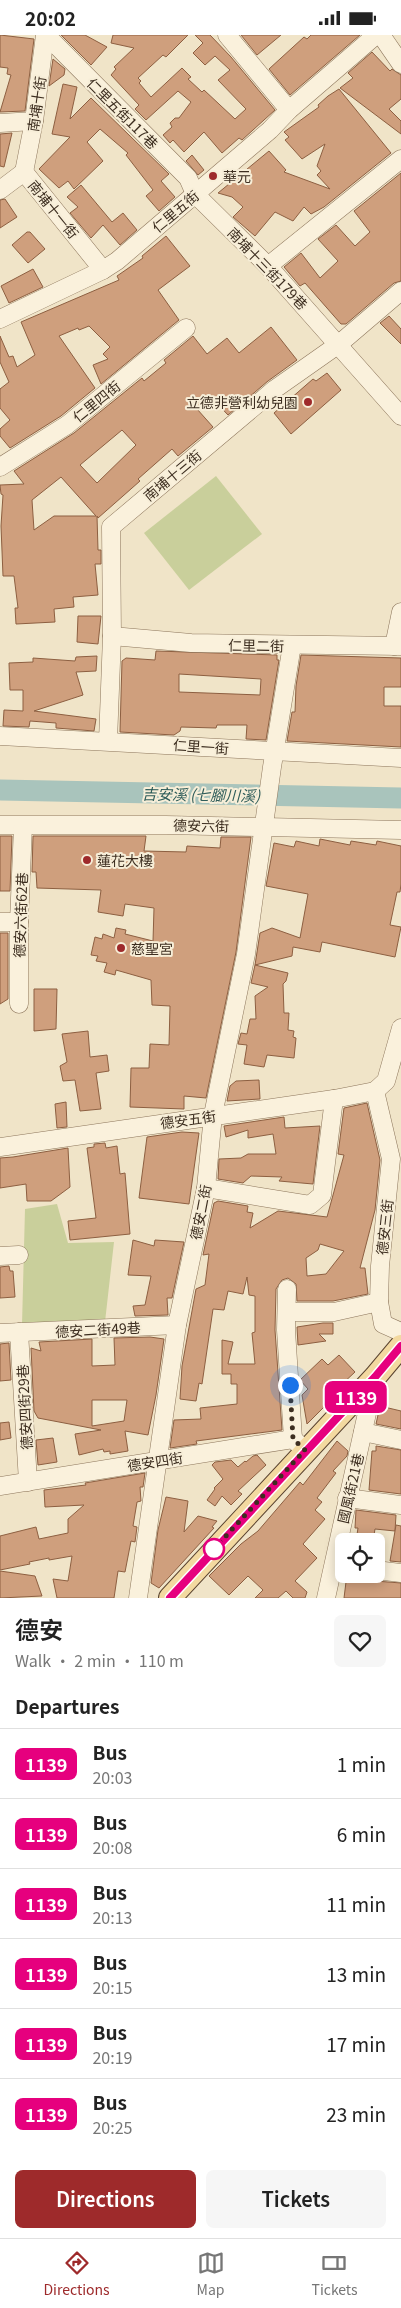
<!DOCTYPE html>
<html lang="en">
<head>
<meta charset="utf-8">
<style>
	body { margin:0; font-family:Georgia,"Noto Sans TC",serif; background:#f6f6f6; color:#222; height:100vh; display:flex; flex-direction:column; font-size:19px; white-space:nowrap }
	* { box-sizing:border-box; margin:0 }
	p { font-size:16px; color:#767676 }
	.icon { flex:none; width:28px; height:28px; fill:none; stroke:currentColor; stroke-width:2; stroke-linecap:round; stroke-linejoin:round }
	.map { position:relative; height:1563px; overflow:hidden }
	.side { display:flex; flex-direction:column; background:#fff; flex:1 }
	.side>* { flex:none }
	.badge { padding:0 10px; border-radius:8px; font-size:18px; line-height:32px }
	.buttons { position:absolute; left:335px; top:1498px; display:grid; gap:10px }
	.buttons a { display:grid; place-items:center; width:50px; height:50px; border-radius:8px; background:#fff; box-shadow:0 2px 12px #0003; font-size:25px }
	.you { position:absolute; width:25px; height:25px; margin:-12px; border:4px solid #fff; border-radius:50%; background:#1a73e8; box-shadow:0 0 0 8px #1a73e833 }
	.map>.badge { position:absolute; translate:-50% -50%; box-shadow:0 0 0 2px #fff }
	h2 { padding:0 15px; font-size:19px; line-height:45px }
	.round { display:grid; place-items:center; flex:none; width:52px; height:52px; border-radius:8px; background:#f6f6f6 }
	.overview { display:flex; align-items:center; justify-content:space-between; height:85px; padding:0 15px }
	h1 { font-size:24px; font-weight:600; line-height:38px }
	.button { display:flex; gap:10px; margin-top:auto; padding:10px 15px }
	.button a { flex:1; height:58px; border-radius:8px; background:#9e2a2b; color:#fff; font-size:20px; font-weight:600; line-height:58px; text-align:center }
	.button a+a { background:#f6f6f6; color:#222 }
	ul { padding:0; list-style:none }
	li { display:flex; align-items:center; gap:15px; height:70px; padding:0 15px; border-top:1px solid #e0e0e0 }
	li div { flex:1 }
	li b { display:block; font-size:19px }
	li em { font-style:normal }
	li .badge { min-width:55px; font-weight:700; text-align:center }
	.status { display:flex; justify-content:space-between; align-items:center; height:35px; padding:0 25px; background:#fff; direction:ltr }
	.status svg { height:14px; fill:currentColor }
	.tab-bar { display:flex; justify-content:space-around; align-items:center; height:70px; border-top:1px solid #e0e0e0; background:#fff; font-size:14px; color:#767676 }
	.tab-bar a { display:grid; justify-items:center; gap:2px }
	.tab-bar .active { color:#9e2a2b }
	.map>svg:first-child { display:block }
	.green { fill:#c9cf9b }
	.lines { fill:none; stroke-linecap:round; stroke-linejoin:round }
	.river { stroke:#a9c4bc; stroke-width:21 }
	.building { fill:#cf9f7d; stroke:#8d5f41; fill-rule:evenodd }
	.minor-casing { stroke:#8d765c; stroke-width:19 }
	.major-casing { stroke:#5b4430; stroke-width:24 }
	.minor { stroke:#faf1dc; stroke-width:18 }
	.major { stroke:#f3d9a0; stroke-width:22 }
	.line-casing { stroke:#fff; stroke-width:11 }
	.line { stroke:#e6007e; stroke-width:8 }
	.walk { stroke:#3d2e20; stroke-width:5; stroke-dasharray:0 9 }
	.poi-dot { fill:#9e2a2b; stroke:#f7eed8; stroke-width:2 }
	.stop-dot { fill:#fff; stroke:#e6007e; stroke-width:2.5 }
	.labels { text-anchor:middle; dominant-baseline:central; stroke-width:4; stroke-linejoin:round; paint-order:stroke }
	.street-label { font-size:14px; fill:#3d2e20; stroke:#f7eed8 }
	.poi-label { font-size:14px; fill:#3d2e20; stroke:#f7eed8; text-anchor:start }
	.water-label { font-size:15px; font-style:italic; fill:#2f5d5a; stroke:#f7eed8 }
</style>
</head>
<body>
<div class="status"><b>20:02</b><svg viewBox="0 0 49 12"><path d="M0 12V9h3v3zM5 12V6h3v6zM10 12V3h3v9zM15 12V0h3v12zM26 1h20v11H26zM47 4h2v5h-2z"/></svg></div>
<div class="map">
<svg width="401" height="1563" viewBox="0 0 401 1563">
	<rect width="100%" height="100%" fill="#f0e4c8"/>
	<g class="green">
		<path d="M 216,441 L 262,499 L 189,555 L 144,498 Z"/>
		<path d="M 57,1169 L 68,1208 L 114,1207 L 105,1287 L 22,1290 L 25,1174 Z"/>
	</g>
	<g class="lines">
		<path class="river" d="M 0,755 L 401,763"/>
	</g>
	<g class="building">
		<path d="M 0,0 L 34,4 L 25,76 L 0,77 L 11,40 L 7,39 L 8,33 L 0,32 Z"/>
		<path d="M 61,0 L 85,0 L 107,12 L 91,30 Z"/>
		<path d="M 113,0 L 188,0 L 166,22 L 163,20 L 138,43 L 141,46 L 139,48 L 151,62 L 182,33 L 191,42 L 188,44 L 202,57 L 204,55 L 235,84 L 246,74 L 218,45 L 230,35 L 215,21 L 205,30 L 193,18 L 203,8 L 195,0 L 210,0 L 231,22 L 275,75 L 242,105 L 239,103 L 222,118 L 204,97 L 184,117 L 173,105 L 170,108 L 163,100 L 172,92 L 170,88 L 175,83 L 179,83 L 191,67 L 178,56 L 146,85 L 135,74 L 139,70 L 111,40 L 116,34 L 114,32 L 134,13 L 111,8 Z"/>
		<path d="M 241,0 L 281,0 L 257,20 Z"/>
		<path d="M 311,0 L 360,0 L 290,60 L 269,34 L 304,2 L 307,4 Z"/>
		<path d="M 372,17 L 390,36 L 392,34 L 401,40 L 401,64 L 389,74 L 401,86 L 401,99 L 340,53 L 353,43 L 348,38 Z"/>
		<path d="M 53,24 L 65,34 L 64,40 L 49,51 Z"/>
		<path d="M 63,49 L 77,52 L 70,84 L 91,63 L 169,139 L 161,146 L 175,162 L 159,176 L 146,161 L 153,155 L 126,120 L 128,118 L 100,94 L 87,107 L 103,126 L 74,154 L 68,146 L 59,153 L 39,134 L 70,102 L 52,99 Z"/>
		<path d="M 339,54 L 391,118 L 324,172 L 311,179 L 304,172 L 293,186 L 275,177 L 255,201 L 233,182 L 243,172 L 232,162 L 218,158 L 269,116 L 286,135 L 284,137 L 330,154 L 317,140 L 321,136 L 317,131 L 325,109 L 302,124 L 285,105 L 289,102 L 284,97 L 319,72 L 318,70 L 328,61 Z"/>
		<path d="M 12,98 L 4,132 L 0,131 L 0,99 Z"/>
		<path d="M 192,120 L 204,135 L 198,140 L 186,126 Z"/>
		<path d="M 401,138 L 401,246 L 394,248 L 346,289 L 341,289 L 305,248 L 300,251 L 284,232 L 301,218 L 320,243 L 338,226 L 318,204 L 336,190 L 355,211 L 370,197 L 354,176 Z"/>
		<path d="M 81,150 L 112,187 L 123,178 L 137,195 L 120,210 L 103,190 L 91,203 L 70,178 L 78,172 L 67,162 Z"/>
		<path d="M 5,164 L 17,182 L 0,193 L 0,165 Z"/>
		<path d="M 27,197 L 30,197 L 45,214 L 28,228 L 12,210 Z"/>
		<path d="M 166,201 L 190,231 L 158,255 L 179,285 L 101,349 L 93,330 L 108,324 L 103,319 L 110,312 L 89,291 L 79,295 L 78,293 L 59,301 L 95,353 L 61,381 L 10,413 L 0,401 L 0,394 L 10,385 L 0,373 L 0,354 L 9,347 L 0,327 L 0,301 L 9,322 L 13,321 L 17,332 L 35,320 L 21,287 L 119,245 L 117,241 L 143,223 L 142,221 Z"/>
		<path d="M 33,234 L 43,252 L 9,268 L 1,251 Z"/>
		<path d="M 389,281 L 401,294 L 401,309 L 380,288 Z"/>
		<path d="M 271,292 L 297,325 L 268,346 L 228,380 L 211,362 L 197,374 L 213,392 L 178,421 L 172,414 L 138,444 L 140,446 L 123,461 L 98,483 L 97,481 L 98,515 L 101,515 L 101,529 L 95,529 L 98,560 L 73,562 L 74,572 L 54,574 L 55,587 L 16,589 L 15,573 L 18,573 L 14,541 L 3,541 L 1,491 L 3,460 L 1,459 L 0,450 L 24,449 L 14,436 L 74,398 L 142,343 L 144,346 L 166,328 L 164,325 L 193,301 L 207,319 L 227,303 L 239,318 ZM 122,395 L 136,410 L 97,448 L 80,430 ZM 61,442 L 96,481 L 54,481 L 34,495 L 32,465 Z"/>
		<path d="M 327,338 L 341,355 L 291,399 L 274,378 L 313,344 L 316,346 Z"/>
		<path d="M 78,581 L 101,581 L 98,609 L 77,607 Z"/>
		<path d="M 156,616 L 277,620 L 277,625 L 279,625 L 266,705 L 246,704 L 247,690 L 217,690 L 216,693 L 181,692 L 180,696 L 174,700 L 120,697 L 122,626 L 126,623 L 155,625 ZM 179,639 L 261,644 L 260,660 L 179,657 Z"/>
		<path d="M 301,620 L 401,623 L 401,652 L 384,652 L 384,671 L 401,671 L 401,712 L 287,706 L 292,677 L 295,677 L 296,651 Z"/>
		<path d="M 97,621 L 96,636 L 76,637 L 83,660 L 34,676 L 96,684 L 94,696 L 56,693 L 56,688 L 30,686 L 29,692 L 3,691 L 4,675 L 23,676 L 23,655 L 10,655 L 9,628 L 33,627 L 33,623 L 75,626 L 76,622 Z"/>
		<path d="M 0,801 L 12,801 L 10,856 L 0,856 Z"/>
		<path d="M 33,801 L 146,801 L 144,816 L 186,817 L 187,811 L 220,813 L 221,802 L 251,802 L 236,917 L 206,1063 L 184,1061 L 184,1074 L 130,1072 L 131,1033 L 149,1033 L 150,1009 L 169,1010 L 170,971 L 152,970 L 151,945 L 116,935 L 115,940 L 104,937 L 107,928 L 96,926 L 98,921 L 91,920 L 95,902 L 102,904 L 103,899 L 114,903 L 116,893 L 126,895 L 125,899 L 153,906 L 154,873 L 125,869 L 123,881 L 98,877 L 101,855 L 37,853 L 36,837 L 32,837 Z"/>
		<path d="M 320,804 L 350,810 L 351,806 L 376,810 L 377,806 L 401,811 L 401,849 L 400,857 L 397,857 L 390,890 L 401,892 L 395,922 L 322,907 L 320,917 L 293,912 L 292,921 L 255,930 L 260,898 L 272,893 L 300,903 L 308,859 L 266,851 L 274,808 L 294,812 L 296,806 L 319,811 Z"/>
		<path d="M 0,898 L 8,898 L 8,964 L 0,969 Z"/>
		<path d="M 255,930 L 288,938 L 286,946 L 283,949 L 284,978 L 289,978 L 288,995 L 294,996 L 293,1002 L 296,1003 L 294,1023 L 267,1020 L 264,1032 L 244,1029 L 247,1010 L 238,1009 L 241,998 L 247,999 L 250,984 L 256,984 L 255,961 L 268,952 L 251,948 Z"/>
		<path d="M 34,954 L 57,954 L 56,994 L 34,996 Z"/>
		<path d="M 88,996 L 90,1022 L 107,1020 L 109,1036 L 96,1038 L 101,1074 L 80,1076 L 75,1045 L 63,1046 L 60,1031 L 67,1027 L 62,999 Z"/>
		<path d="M 259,1045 L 260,1064 L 227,1066 L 230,1051 L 236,1046 Z"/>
		<path d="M 66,1067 L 67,1092 L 57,1093 L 55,1069 Z"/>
		<path d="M 367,1068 L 380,1125 L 375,1175 L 360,1233 L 365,1233 L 368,1259 L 333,1266 L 297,1266 L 296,1249 L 288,1243 L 282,1245 L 276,1254 L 275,1295 L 282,1395 L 196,1406 L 197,1409 L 170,1413 L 174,1385 L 201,1384 L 200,1373 L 237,1369 L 237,1349 L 231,1349 L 231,1339 L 222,1339 L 222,1305 L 233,1307 L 228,1329 L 255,1329 L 252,1298 L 255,1297 L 255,1261 L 249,1260 L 247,1242 L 243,1259 L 228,1256 L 224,1275 L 213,1274 L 202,1349 L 199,1348 L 196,1366 L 180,1364 L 182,1331 L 196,1254 L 205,1250 L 209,1219 L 203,1220 L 214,1168 L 218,1166 L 248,1171 L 247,1177 L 253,1178 L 250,1193 L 278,1176 L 327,1182 L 344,1120 L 338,1119 L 344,1073 ZM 320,1209 L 344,1216 L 326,1239 L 307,1241 L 306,1223 L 318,1215 Z"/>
		<path d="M 284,1082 L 285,1093 L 320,1091 L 313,1149 L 279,1146 L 282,1142 L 251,1141 L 243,1148 L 218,1144 L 219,1124 L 241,1123 L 248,1119 L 276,1119 L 273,1099 L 248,1103 L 248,1095 L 226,1102 L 224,1091 Z"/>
		<path d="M 182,1097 L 199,1098 L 189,1169 L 139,1163 L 147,1102 Z"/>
		<path d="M 105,1108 L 106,1113 L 117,1111 L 120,1139 L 125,1138 L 130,1199 L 70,1205 L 68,1186 L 96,1183 L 87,1113 L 94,1112 L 94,1109 Z"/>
		<path d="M 68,1113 L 70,1152 L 51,1166 L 27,1166 L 26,1149 L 0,1153 L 0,1123 L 13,1122 Z"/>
		<path d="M 133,1205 L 154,1211 L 155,1205 L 184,1207 L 172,1263 L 167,1263 L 168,1280 L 135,1281 L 133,1271 L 145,1270 L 151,1241 L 128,1240 Z"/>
		<path d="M 9,1231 L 10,1236 L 13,1236 L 15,1262 L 0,1263 L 0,1232 Z"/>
		<path d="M 323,1288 L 333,1288 L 333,1299 L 319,1299 L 326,1306 L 298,1310 L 297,1292 Z"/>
		<path d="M 150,1302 L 164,1304 L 156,1360 L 148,1400 L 125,1396 L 128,1416 L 110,1419 L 110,1416 L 104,1417 L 103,1414 L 79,1420 L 75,1399 L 101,1395 L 38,1383 L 34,1376 L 31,1313 L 41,1316 L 39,1307 L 92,1304 L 92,1331 L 115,1330 L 114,1303 ZM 92,1365 L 127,1365 L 124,1386 L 92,1391 Z"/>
		<path d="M 9,1308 L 11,1345 L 0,1346 L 0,1309 Z"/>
		<path d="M 339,1320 L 355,1337 L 340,1351 L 335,1358 L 337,1359 L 307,1389 L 302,1360 L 308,1354 L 300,1345 L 322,1324 L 328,1330 Z"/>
		<path d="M 380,1371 L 401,1376 L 401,1394 L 376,1389 Z"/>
		<path d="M 9,1387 L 11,1403 L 0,1405 L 0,1388 Z"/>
		<path d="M 53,1403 L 57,1427 L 38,1430 L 36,1405 Z"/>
		<path d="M 337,1406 L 348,1416 L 347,1421 L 333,1436 L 336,1438 L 317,1463 L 322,1467 L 315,1475 L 325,1484 L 303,1509 L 317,1523 L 295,1546 L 307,1557 L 305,1563 L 293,1563 L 286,1556 L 278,1563 L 255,1563 L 263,1555 L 248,1541 L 229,1560 L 209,1541 L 241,1509 L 258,1496 L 300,1447 L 303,1450 Z"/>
		<path d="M 376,1411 L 401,1415 L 401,1459 L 369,1455 L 372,1416 L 376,1416 Z"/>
		<path d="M 257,1420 L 266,1430 L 238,1456 L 242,1459 L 231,1470 L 222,1461 L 215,1471 L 207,1465 L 215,1454 L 214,1453 L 223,1444 L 212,1430 L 215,1427 L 231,1425 L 238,1432 L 245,1426 L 246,1427 L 253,1421 Z"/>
		<path d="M 145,1438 L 143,1452 L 140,1452 L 141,1466 L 137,1467 L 133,1491 L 137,1492 L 135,1507 L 131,1506 L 125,1537 L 118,1536 L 114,1563 L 57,1563 L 53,1544 L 68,1546 L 72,1521 L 49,1525 L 49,1523 L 29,1527 L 30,1529 L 0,1535 L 0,1501 L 36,1492 L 39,1504 L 68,1498 L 68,1484 L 84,1470 L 45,1472 L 44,1455 L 86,1450 L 85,1448 Z"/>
		<path d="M 166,1462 L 188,1466 L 184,1497 L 198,1481 L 217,1486 L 212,1492 L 214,1493 L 159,1553 L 151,1548 L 158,1495 Z"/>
		<path d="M 356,1475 L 396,1480 L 395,1496 L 375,1494 L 373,1506 L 356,1506 L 358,1493 L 355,1493 Z"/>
		<path d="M 396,1490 L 401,1491 L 401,1527 L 390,1526 Z"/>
		<path d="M 0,1536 L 35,1541 L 42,1561 L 0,1563 Z"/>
		<path d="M 347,1539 L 368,1542 L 375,1546 L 401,1548 L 401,1563 L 344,1563 Z"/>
	</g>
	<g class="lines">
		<g class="minor-casing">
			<g id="minor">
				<path d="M 46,0 L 188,143 L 195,159 L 268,231 L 401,381"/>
				<path d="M 227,0 L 289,75"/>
				<path d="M 381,0 L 401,29"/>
				<path d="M 0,88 L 34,86"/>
				<path d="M 24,137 L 34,86 L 45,0"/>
				<path d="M 0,155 L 24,137 L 103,235"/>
				<path d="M 268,231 L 401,124"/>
				<path d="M 0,284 L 103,235 L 117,226 L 270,95 L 289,75 L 376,0"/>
				<path d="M 0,432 L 67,390 L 186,293"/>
				<path d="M 112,601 L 191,608 L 401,611"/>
				<path d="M 394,611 L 401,577"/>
				<path d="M 0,701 L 401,723"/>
				<path d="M 108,706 L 112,601 L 111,492 L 275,354 L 339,309 L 401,256"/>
				<path d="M 0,790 L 166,790 L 401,795"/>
				<path d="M 0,887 L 19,887"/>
				<path d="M 19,969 L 19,887 L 23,791"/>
				<path d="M 401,993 L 386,1046 L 375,1056 L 391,1124 L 380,1231 L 379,1267 L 383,1289 L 401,1297"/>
				<path d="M 0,1112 L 334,1064 L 375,1056"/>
				<path d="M 206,1153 L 310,1170 L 322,1160 L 334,1064"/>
				<path d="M 0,1221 L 19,1220"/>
				<path d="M 287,1254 L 286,1295 L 293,1404"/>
				<path d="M 287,1277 L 334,1277 L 379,1267"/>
				<path d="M 19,1297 L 28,1447"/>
				<path d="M 0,1298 L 177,1290"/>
				<path d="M 363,1397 L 401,1405"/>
				<path d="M 0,1451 L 293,1404 L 305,1415"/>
				<path d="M 347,1463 L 401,1470"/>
				<path d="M 376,1535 L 401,1538"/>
				<path d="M 138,1563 L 177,1290 L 206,1153 L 213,1080 L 246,919 L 272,732 L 292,610"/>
				<path d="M 326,1563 L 375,1342"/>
			</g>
		</g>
		<g class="major-casing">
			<path id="major" d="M 170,1563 L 375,1342 L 401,1311"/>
		</g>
		<use href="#minor" class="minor"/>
		<use href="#major" class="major"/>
	</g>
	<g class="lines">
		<g class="line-casing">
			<path id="line" d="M 170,1563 L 375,1342 L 401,1311"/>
		</g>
		<use href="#line" class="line"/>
		<path class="walk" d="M 214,1514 L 305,1415 L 293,1404 L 290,1350"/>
	</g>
	<g class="poi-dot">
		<circle cx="213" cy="141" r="5"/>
		<circle cx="308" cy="367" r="5"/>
		<circle cx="87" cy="825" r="5"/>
		<circle cx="121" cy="913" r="5"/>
	</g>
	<circle class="stop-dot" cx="214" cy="1514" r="10"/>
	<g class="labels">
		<g class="street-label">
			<text transform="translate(36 69) rotate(-82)">南埔十街</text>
			<text transform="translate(123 78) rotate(45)">仁里五街117巷</text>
			<text transform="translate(54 174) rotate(51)">南埔十一街</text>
			<text transform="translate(175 176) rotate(-40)">仁里五街</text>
			<text transform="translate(268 233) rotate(46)">南埔十三街179巷</text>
			<text transform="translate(96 366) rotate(-39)">仁里四街</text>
			<text transform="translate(172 440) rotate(-40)">南埔十三街</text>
			<text transform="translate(256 610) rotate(1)">仁里二街</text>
			<text transform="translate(201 711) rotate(4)">仁里一街</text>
			<text transform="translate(201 790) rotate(1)">德安六街</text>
			<text transform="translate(20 880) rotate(-88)">德安六街62巷</text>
			<text transform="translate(188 1084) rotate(-8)">德安五街</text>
			<text transform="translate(200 1177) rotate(-79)">德安二街</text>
			<text transform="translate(384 1192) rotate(-84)">德安三街</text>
			<text transform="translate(98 1294) rotate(-3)">德安二街49巷</text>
			<text transform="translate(24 1372) rotate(-93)">德安四街29巷</text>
			<text transform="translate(155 1426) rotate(-9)">德安四街</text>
			<text transform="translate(350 1453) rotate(-77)">國風街21巷</text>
		</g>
		<g class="poi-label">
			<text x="223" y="141">華元</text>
			<text x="298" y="367" text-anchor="end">立德非營利幼兒園</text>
			<text x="97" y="825">蓮花大樓</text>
			<text x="131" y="913">慈聖宮</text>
		</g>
		<g class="water-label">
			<text transform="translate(201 759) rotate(1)">吉安溪 (七腳川溪)</text>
		</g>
	</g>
</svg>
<div class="buttons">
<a><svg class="icon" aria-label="locate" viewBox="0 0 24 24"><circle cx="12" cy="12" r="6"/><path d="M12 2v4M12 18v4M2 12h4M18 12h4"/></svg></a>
</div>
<div class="you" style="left:290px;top:1350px"></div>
<b class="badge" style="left:356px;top:1362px;background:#e6007e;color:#fff">1139</b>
</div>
<section class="side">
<div class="overview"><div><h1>德安</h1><p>Walk · 2 min · 110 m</p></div><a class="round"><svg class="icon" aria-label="heart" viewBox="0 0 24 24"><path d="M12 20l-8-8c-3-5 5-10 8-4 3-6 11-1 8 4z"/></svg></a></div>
<h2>Departures</h2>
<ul>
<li><span class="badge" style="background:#e6007e;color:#fff">1139</span><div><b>Bus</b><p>20:03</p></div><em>1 min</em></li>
<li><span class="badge" style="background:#e6007e;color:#fff">1139</span><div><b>Bus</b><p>20:08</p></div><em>6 min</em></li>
<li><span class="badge" style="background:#e6007e;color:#fff">1139</span><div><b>Bus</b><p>20:13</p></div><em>11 min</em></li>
<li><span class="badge" style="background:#e6007e;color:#fff">1139</span><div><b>Bus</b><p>20:15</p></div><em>13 min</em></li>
<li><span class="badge" style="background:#e6007e;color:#fff">1139</span><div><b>Bus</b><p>20:19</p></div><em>17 min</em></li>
<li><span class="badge" style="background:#e6007e;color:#fff">1139</span><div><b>Bus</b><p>20:25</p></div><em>23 min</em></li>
</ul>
<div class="button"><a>Directions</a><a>Tickets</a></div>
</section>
<nav class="tab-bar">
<a class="active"><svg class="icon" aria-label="directions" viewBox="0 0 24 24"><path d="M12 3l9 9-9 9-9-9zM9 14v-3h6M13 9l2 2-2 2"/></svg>Directions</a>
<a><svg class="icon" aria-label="map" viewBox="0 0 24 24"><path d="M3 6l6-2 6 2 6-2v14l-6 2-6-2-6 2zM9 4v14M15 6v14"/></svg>Map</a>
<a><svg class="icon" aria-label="tickets" viewBox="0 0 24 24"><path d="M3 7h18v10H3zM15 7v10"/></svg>Tickets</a>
</nav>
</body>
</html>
